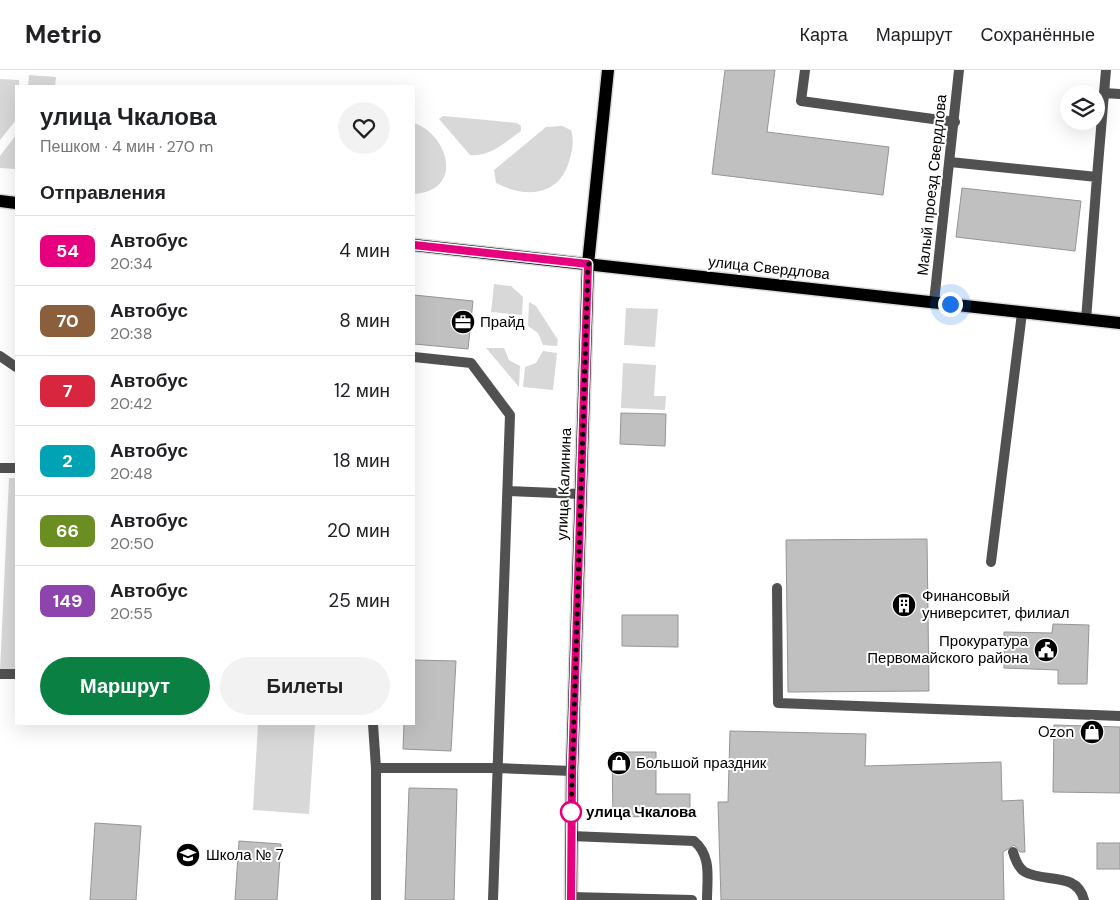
<!DOCTYPE html>
<html lang="ru">
<head>
<meta charset="utf-8">
<style>
	body { margin:0; font-family:"DM Sans",sans-serif; background:#f2f2f2; color:#202124; height:100vh; display:flex; flex-direction:column; font-size:19px; white-space:nowrap }
	* { box-sizing:border-box; margin:0 }
	p { font-size:16px; color:#757577 }
	.icon { flex:none; width:28px; height:28px; fill:none; stroke:currentColor; stroke-width:2; stroke-linecap:round; stroke-linejoin:round }
	.map { position:relative; flex:1; overflow:hidden }
	.drawer { position:absolute; left:15px; top:15px; width:400px; height:640px; display:flex; flex-direction:column; background:#fff; border-radius:0px; box-shadow:0 5px 20px #0002 }
	.drawer>* { flex:none }
	.badge { padding:0 10px; border-radius:8px; font-size:18px; line-height:32px }
	.fabs { position:absolute; left:1060px; top:15px; display:grid; gap:10px }
	.fabs a { display:grid; place-items:center; width:45px; height:45px; border-radius:50%; background:#fff; box-shadow:0 5px 20px #0002; font-size:25px }
	.you { position:absolute; width:25px; height:25px; margin:-12px; border:4px solid #fff; border-radius:50%; background:#1a73e8; box-shadow:0 0 0 8px #1a73e833 }
	.map>.badge { position:absolute; translate:-50% -50%; box-shadow:0 0 0 2px #fff }
	h2 { padding:0 25px; font-size:19px; line-height:45px }
	.round { display:grid; place-items:center; flex:none; width:52px; height:52px; border-radius:26px; background:#f2f2f2 }
	.overview { display:flex; align-items:center; justify-content:space-between; height:85px; padding:0 25px }
	h1 { font-size:24px; font-weight:800; line-height:38px }
	.primary-button { display:flex; gap:10px; margin-top:auto; padding:10px 25px }
	.primary-button a { flex:1; height:58px; border-radius:30px; background:#0b8043; color:#fff; font-size:20px; font-weight:800; line-height:58px; text-align:center }
	.primary-button a+a { background:#f2f2f2; color:#202124 }
	ul { padding:0; list-style:none }
	li { display:flex; align-items:center; gap:15px; height:70px; padding:0 25px; border-top:1px solid #e0e0e0 }
	li div { flex:1 }
	li b { display:block; font-size:19px }
	li em { font-style:normal }
	li .badge { min-width:55px; font-weight:700; text-align:center }
	header { display:flex; align-items:center; gap:30px; box-sizing:border-box; height:70px; padding:0 25px; background:#fff; border-bottom:1px solid #e0e0e0 }
	header strong { font-size:24px }
	nav { display:flex; gap:28px; margin-inline-start:auto; font-size:18px }
	.map>svg:first-child { display:block }
	.green { fill:#d8d8d8 }
	.building { fill:#c0c0c0; stroke:#959595 }
	.lines { fill:none; stroke-linecap:round; stroke-linejoin:round }
	.primary-casing { stroke:#dbdbdb; stroke-width:15 }
	.lane { stroke:#515151; stroke-width:10 }
	.street { stroke:#515151; stroke-width:10 }
	.primary { stroke:#000; stroke-width:12 }
	.line-casing { stroke:#fff; stroke-width:11 }
	.line { stroke:#e6007e; stroke-width:8 }
	.walk { stroke:#000; stroke-width:5; stroke-dasharray:0 9 }
	.stop-dot { fill:#fff; stroke:#e6007e; stroke-width:2.5 }
	.labels { text-anchor:middle; dominant-baseline:central; stroke-width:4; stroke-linejoin:round; paint-order:stroke }
	.street-label { font-size:15px; fill:#000; stroke:#fff }
	.poi-label { font-size:15px; fill:#000; stroke:#fff; text-anchor:start }
	.stop-label { font-size:15px; font-weight:bold; fill:#000; stroke:#fff; text-anchor:start }
</style>
</head>
<body>
<header>
<strong>Metrio</strong>
<nav><a>Карта</a><a>Маршрут</a><a>Сохранённые</a></nav>
</header>
<div class="map">
<svg width="1120" height="830" viewBox="0 0 1120 830">
	<rect width="100%" height="100%" fill="#fff"/>
	<g class="green">
		<path d="M 29,5 L 56,7 L 55,16 L 28,16 Z"/>
		<path d="M 0,9 L 19,10 L 19,16 L 16,16 L 16,50 L 0,70 Z"/>
		<path d="M 443,46 L 517,53 L 521,56 L 521,61 C 505,72 491,87 470,85 L 439,49 Z"/>
		<path d="M 414,53 C 449,65 464,121 414,124 Z"/>
		<path d="M 562,56 L 571,60 C 574,70 573,78 570,88 C 561,126 527,129 496,113 L 494,100 L 546,57 Z"/>
		<path d="M 16,65 L 16,99 L 0,98 L 0,86 Z"/>
		<path d="M 494,214 L 511,216 L 523,227 L 522,245 L 491,242 Z"/>
		<path d="M 529,232 L 536,236 L 558,270 L 557,276 L 543,275 L 538,263 L 528,256 Z"/>
		<path d="M 626,238 L 658,239 L 655,277 L 624,275 Z"/>
		<path d="M 486,278 L 504,278 L 509,290 L 520,296 L 519,317 Z"/>
		<path d="M 543,281 L 557,283 L 553,320 L 523,317 L 525,297 L 536,293 Z"/>
		<path d="M 623,293 L 656,295 L 654,326 L 666,326 L 665,340 L 621,338 Z"/>
		<path d="M 9,408 L 16,408 L 16,600 L 0,600 Z"/>
		<path d="M 258,654 L 315,654 L 309,744 L 253,740 Z"/>
	</g>
	<g class="building">
		<path d="M 725,0 L 775,0 L 767,62 L 889,77 L 883,125 L 712,104 Z"/>
		<path d="M 962,118 L 1081,131 L 1075,181 L 956,167 Z"/>
		<path d="M 414,225 L 473,231 L 468,279 L 414,274 Z"/>
		<path d="M 621,343 L 666,344 L 665,376 L 620,374 Z"/>
		<path d="M 927,469 L 929,621 L 788,622 L 786,470 Z"/>
		<path d="M 622,545 L 678,545 L 678,577 L 622,576 Z"/>
		<path d="M 1053,554 L 1089,555 L 1087,614 L 1058,614 L 1058,600 L 1004,598 L 1004,562 L 1052,563 Z"/>
		<path d="M 414,590 L 456,591 L 451,681 L 403,679 L 404,654 L 414,654 Z"/>
		<path d="M 1054,655 L 1120,657 L 1120,723 L 1053,722 Z"/>
		<path d="M 730,661 L 866,664 L 865,696 L 1001,692 L 1002,731 L 1023,730 L 1025,782 L 1020,782 L 1014,775 L 1003,782 L 1004,830 L 721,830 L 718,732 L 728,732 Z"/>
		<path d="M 612,682 L 656,682 L 656,724 L 690,724 L 690,746 L 613,747 Z"/>
		<path d="M 409,718 L 457,719 L 454,830 L 405,830 Z"/>
		<path d="M 95,753 L 141,756 L 136,830 L 90,830 Z"/>
		<path d="M 239,771 L 281,774 L 277,830 L 235,830 Z"/>
		<rect x="1097" y="773" width="23" height="26"/>
	</g>
	<g class="lines">
		<g class="primary-casing">
			<g id="primary">
				<path d="M 0,131 L 16,133"/>
				<path d="M 414,175 L 1120,253"/>
				<path d="M 571,830 L 572,701 L 588,194 L 608,0"/>
			</g>
		</g>
		<g class="lane">
			<path d="M 805,0 L 801,31 L 955,52"/>
			<path d="M 1104,23 L 1106,0"/>
			<path d="M 950,92 L 1097,107 L 1086,250"/>
			<path d="M 1097,107 L 1104,23 L 1120,24"/>
			<path d="M 0,286 L 16,297"/>
			<path d="M 414,287 L 471,293 L 510,345 L 493,830"/>
			<path d="M 0,398 L 16,398"/>
			<path d="M 508,421 L 580,424"/>
			<path d="M 991,492 L 1022,243"/>
			<path d="M 777,518 L 778,633 L 1120,646"/>
			<path d="M 0,604 L 16,604"/>
			<path d="M 373,654 L 376,698 L 496,698 L 572,701"/>
			<path d="M 376,698 L 376,830"/>
			<path d="M 571,766 L 694,771 C 712,786 707,808 707,830"/>
			<path d="M 1013,782 C 1015,789 1018,798 1025,802 C 1044,813 1077,801 1084,830"/>
			<path d="M 571,827 L 692,830"/>
		</g>
		<path class="street" d="M 934,232 L 959,0"/>
		<use href="#primary" class="primary"/>
	</g>
	<g class="lines">
		<g class="line-casing">
			<path id="line" d="M 414,175 L 588,194 L 572,702 L 571,830"/>
		</g>
		<use href="#line" class="line"/>
		<path class="walk" d="M 571,742 L 588,194 L 950,234"/>
	</g>
	<defs>
		<g id="office-disc" transform="scale(1.25)"><circle r="9.5" fill="#000" stroke="#fff"/><path d="M-6-3h4V-5.5h4V-3h4V5H-6ZM-1-4.5V-3h2v-1.5ZM-6 0V1H6V0Z" fill="#fff"/></g>
		<g id="building-disc" transform="scale(1.25)"><circle r="9.5" fill="#000" stroke="#fff"/><path d="M-4-6H4V6H1V3H-1V6H-4ZM-2.5-4.3h1.7v1.8h-1.7ZM.8-4.3h1.7v1.8H.8ZM-2.5-1h1.7V.8h-1.7ZM.8-1h1.7V.8H.8Z" fill="#fff"/></g>
		<g id="civic-disc" transform="scale(1.25)"><circle r="9.5" fill="#000" stroke="#fff"/><path d="M-.6-6.5H3V-4.5H.6V-3L4-1V1h2V6H-6V1h2V-1L-.6-3ZM-1.2 2.5V6h2.4V2.5Z" fill="#fff"/></g>
		<g id="shop-disc" transform="scale(1.25)"><circle r="9.5" fill="#000" stroke="#fff"/><path d="M-5-2.5h2.3a2.7 3.5 0 0 1 5.4 0H5L5.5 6h-11ZM-1.5-2.5h3a1.5 2.3 0 0 0-3 0Z" fill="#fff"/></g>
		<g id="school-disc" transform="scale(1.25)"><circle r="9.5" fill="#000" stroke="#fff"/><path d="M0-5L7-2L0 1L-7-2ZM-4 1L0 2.5L4 1V4Q0 6-4 4Z" fill="#fff"/></g>
	</defs>
	<g fill-rule="evenodd">
		<use href="#office-disc" x="463" y="252"/>
		<use href="#building-disc" x="904" y="535"/>
		<use href="#civic-disc" x="1046" y="580"/>
		<use href="#shop-disc" x="1092" y="662"/>
		<use href="#shop-disc" x="619" y="693"/>
		<use href="#school-disc" x="188" y="785"/>
	</g>
	<circle class="stop-dot" cx="571" cy="742" r="10"/>
	<g class="labels">
		<g class="street-label">
			<text transform="translate(932 115) rotate(-84)">Малый проезд Свердлова</text>
			<text transform="translate(769 198) rotate(6)">улица Свердлова</text>
			<text transform="translate(564 414) rotate(-88)">улица Калинина</text>
		</g>
		<g class="poi-label">
			<text x="480" y="252">Прайд</text>
			<text x="922" y="526">Финансовый<tspan x="922" dy="17">университет, филиал</tspan></text>
			<text x="1028" y="571" text-anchor="end">Прокуратура<tspan x="1028" dy="17">Первомайского района</tspan></text>
			<text x="1074" y="662" text-anchor="end">Ozon</text>
			<text x="636" y="693">Большой праздник</text>
			<text x="206" y="785">Школа № 7</text>
		</g>
		<g class="stop-label">
			<text x="586" y="742">улица Чкалова</text>
		</g>
	</g>
</svg>
<div class="fabs">
<a><svg class="icon" aria-label="layers" viewBox="0 0 24 24"><path d="M12 4l9 5-9 5-9-5zM3 14l9 5 9-5"/></svg></a>
</div>
<div class="you" style="left:950px;top:234px"></div>
<section class="drawer">
<div class="overview"><div><h1>улица Чкалова</h1><p>Пешком · 4 мин · 270 m</p></div><a class="round"><svg class="icon" aria-label="heart" viewBox="0 0 24 24"><path d="M12 20l-8-8c-3-5 5-10 8-4 3-6 11-1 8 4z"/></svg></a></div>
<h2>Отправления</h2>
<ul>
<li><span class="badge" style="background:#e6007e;color:#fff">54</span><div><b>Автобус</b><p>20:34</p></div><em>4 мин</em></li>
<li><span class="badge" style="background:#8b5e3c;color:#fff">70</span><div><b>Автобус</b><p>20:38</p></div><em>8 мин</em></li>
<li><span class="badge" style="background:#d7263d;color:#fff">7</span><div><b>Автобус</b><p>20:42</p></div><em>12 мин</em></li>
<li><span class="badge" style="background:#00a3b4;color:#fff">2</span><div><b>Автобус</b><p>20:48</p></div><em>18 мин</em></li>
<li><span class="badge" style="background:#6b8e23;color:#fff">66</span><div><b>Автобус</b><p>20:50</p></div><em>20 мин</em></li>
<li><span class="badge" style="background:#8e44ad;color:#fff">149</span><div><b>Автобус</b><p>20:55</p></div><em>25 мин</em></li>
</ul>
<div class="primary-button"><a>Маршрут</a><a>Билеты</a></div>
</section>
</div>
</body>
</html>
